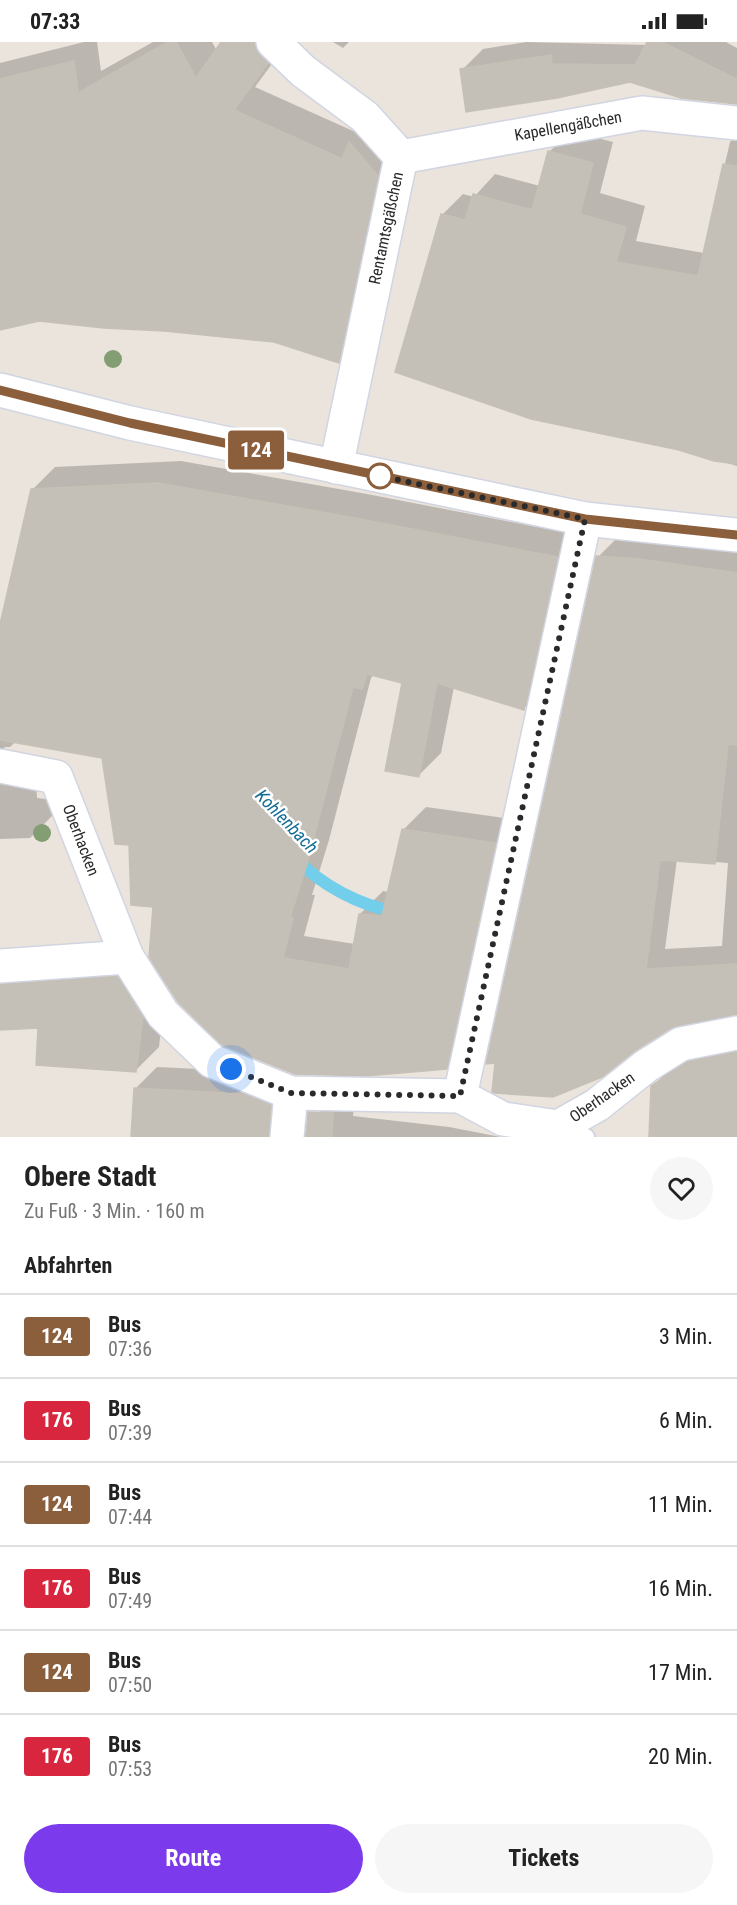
<!DOCTYPE html>
<html lang="de">
<head>
<meta charset="utf-8">
<style>
	body { margin:0; font-family:"Roboto Condensed",sans-serif; background:#f6f6f6; color:#222; height:100vh; display:flex; flex-direction:column; font-size:22px; white-space:nowrap }
	* { box-sizing:border-box; margin:0 }
	p { font-size:20px; color:#767676 }
	.icon { flex:none; width:33px; height:33px; fill:none; stroke:currentColor; stroke-width:2; stroke-linecap:round; stroke-linejoin:round }
	.map { position:relative; height:1095px; overflow:hidden }
	.details { display:flex; flex-direction:column; background:#fff; flex:1 }
	.details>* { flex:none }
	.badge { padding:0 12px; border-radius:4px; font-size:21px; line-height:39px }
	.you { position:absolute; width:30px; height:30px; margin:-15px; border:4px solid #fff; border-radius:50%; background:#1a73e8; box-shadow:0 0 0 9px #1a73e833 }
	.map>.badge { position:absolute; translate:-50% -50%; box-shadow:0 0 0 3px #fff }
	h2 { padding:0 24px; font-size:22px; line-height:54px }
	.round { display:grid; place-items:center; flex:none; width:63px; height:63px; border-radius:32px; background:#f6f6f6 }
	.summary { display:flex; align-items:center; justify-content:space-between; height:102px; padding:0 24px }
	h1 { font-size:28px; font-weight:700; line-height:45px }
	.cta { display:flex; gap:12px; margin-top:auto; padding:12px 24px }
	.cta a { flex:1; height:69px; border-radius:36px; background:#7c3aed; color:#fff; font-size:24px; font-weight:700; line-height:69px; text-align:center }
	.cta a+a { background:#f6f6f6; color:#222 }
	ul { padding:0; list-style:none }
	li { display:flex; align-items:center; gap:18px; height:84px; padding:0 24px; border-top:2px solid #e0e0e0 }
	li div { flex:1 }
	li b { display:block; font-size:22px }
	li em { font-style:normal }
	li .badge { min-width:66px; font-weight:700; text-align:center }
	.status { display:flex; justify-content:space-between; align-items:center; height:42px; padding:0 30px; background:#fff; direction:ltr }
	.status svg { height:16px; fill:currentColor }
	.map>svg:first-child { display:block }
	.shadow { fill:#0003; fill-rule:evenodd }
	.lines { fill:none; stroke-linecap:round; stroke-linejoin:round }
	.stream { stroke:#72ceea; stroke-width:12 }
	.building { fill:#c4bfb7; stroke:#c6c0b6; stroke-width:1.5 }
	.lane-casing { stroke:#d1d5e2; stroke-width:20 }
	.street-casing { stroke:#d1d5e2; stroke-width:36 }
	.secondary-casing { stroke:#d1d5e2; stroke-width:36 }
	.lane { stroke:#fff; stroke-width:16 }
	.street { stroke:#fff; stroke-width:33 }
	.secondary { stroke:#fff; stroke-width:33 }
	.tree { fill:#829e72 }
	.line-casing { stroke:#fff; stroke-width:14 }
	.line { stroke:#8b5e3c; stroke-width:9 }
	.walk { stroke:#2a2a2a; stroke-width:6; stroke-dasharray:0 10.8 }
	.stop-dot { fill:#fff; stroke:#8b5e3c; stroke-width:3 }
	.labels { text-anchor:middle; dominant-baseline:central; stroke-width:5; stroke-linejoin:round; paint-order:stroke }
	.street-label { font-size:16px; fill:#2a2a2a; stroke:#fff }
	.water-label { font-size:18px; font-style:italic; fill:#126c95; stroke:#fff }
</style>
</head>
<body>
<div class="status"><b>07:33</b><svg viewBox="0 0 49 12"><path d="M0 12V9h3v3zM5 12V6h3v6zM10 12V3h3v9zM15 12V0h3v12zM26 1h20v11H26zM47 4h2v5h-2z"/></svg></div>
<div class="map">
<svg width="737" height="1095" viewBox="0 0 737 1095">
	<rect width="100%" height="100%" fill="#ebe4dc"/>
	<g class="shadow">
		<path d="M 84,0 L 97,0 L 101,29 L 153,0 L 212,0 L 217,9 L 223,0 L 288,0 L 255,45 L 400,110 L 361,296 L 338,319 L 274,299 L 164,287 L 39,278 L 0,287 L 0,21 Z"/>
		<path d="M 333,0 L 349,0 L 343,6 Z"/>
		<path d="M 526,0 L 647,3 L 649,0 L 726,0 L 737,6 L 737,61 L 630,38 L 462,28 L 483,7 Z"/>
		<path d="M 570,89 L 613,100 L 600,151 L 645,164 L 636,199 L 704,211 L 730,100 L 737,93 L 737,424 L 680,407 L 442,173 L 463,152 L 474,155 L 495,132 L 540,144 L 549,110 Z"/>
		<path d="M 181,419 L 367,452 L 579,493 L 547,644 L 524,666 L 454,645 L 441,711 L 418,734 L 403,640 L 375,632 L 371,636 L 329,798 L 312,853 L 315,853 L 304,894 L 355,902 L 360,872 L 383,849 L 389,850 L 403,788 L 426,765 L 518,778 L 469,1002 L 446,1025 L 155,863 L 131,802 L 103,714 L 16,699 L 10,705 L 4,705 L 10,715 L 35,723 L 37,756 L 54,758 L 53,773 L 30,796 L 0,797 L 0,597 L 32,448 L 55,425 Z"/>
		<path d="M 618,495 L 737,509 L 737,971 L 671,985 L 635,1007 L 598,515 ZM 677,817 L 728,821 L 722,904 L 665,907 Z"/>
		<path d="M 0,908 L 140,912 L 165,951 L 159,1005 L 136,1028 L 39,985 L 0,986 Z"/>
		<path d="M 737,995 L 737,1095 L 660,1095 L 653,1044 L 673,1024 L 709,1000 Z"/>
		<path d="M 157,1025 L 260,1030 L 291,1053 L 298,1088 L 307,1092 L 308,1082 L 330,1060 L 354,1065 L 353,1074 L 449,1085 L 501,1095 L 132,1095 L 135,1047 Z"/>
	</g>
	<g class="lines">
		<path class="stream" d="M 295,816 C 321,843 360,864 397,870"/>
	</g>
	<g class="building">
		<path d="M 168,0 L 176,0 L 196,36 L 221,0 L 255,0 L 255,6 L 260,13 L 268,21 L 234,68 L 342,117 L 349,100 L 378,134 L 339,321 L 274,300 L 164,289 L 104,286 L 39,279 L 0,288 L 0,37 L 74,19 L 78,51 Z"/>
		<path d="M 647,0 L 662,0 L 737,37 L 737,62 L 681,56 L 630,40 L 557,56 L 466,70 L 460,27 L 551,13 L 552,22 L 635,23 Z"/>
		<path d="M 548,109 L 593,121 L 580,172 L 626,185 L 616,220 L 698,234 L 723,122 L 737,124 L 737,422 L 714,419 L 679,408 L 531,377 L 395,330 L 441,172 L 465,178 L 473,152 L 532,168 Z"/>
		<path d="M 158,441 L 344,474 L 558,515 L 524,668 L 437,641 L 419,735 L 385,729 L 402,641 L 367,632 L 362,647 L 353,645 L 307,822 L 290,875 L 293,876 L 283,916 L 349,927 L 359,872 L 382,874 L 402,787 L 496,801 L 447,1027 L 365,1034 L 295,1032 L 222,1003 L 178,960 L 149,915 L 153,865 L 131,863 L 129,803 L 115,802 L 102,716 L 0,698 L 0,582 L 31,447 Z"/>
		<path d="M 596,514 L 639,517 L 737,531 L 737,703 L 728,702 L 715,822 L 660,818 L 646,927 L 737,922 L 737,973 L 671,986 L 636,1008 L 602,1035 L 553,1055 L 494,1051 L 492,1050 L 495,1021 L 486,1022 Z"/>
		<path d="M 117,934 L 143,975 L 136,1030 L 36,1023 L 38,986 L 0,988 L 0,943 Z"/>
		<path d="M 737,1010 L 737,1095 L 649,1095 L 651,1044 L 688,1020 Z"/>
		<path d="M 134,1046 L 244,1052 L 271,1063 L 269,1095 L 131,1095 Z"/>
		<path d="M 308,1070 L 333,1071 L 332,1095 L 306,1095 Z"/>
	</g>
	<g class="lines">
		<g class="lane-casing">
			<path id="lane" d="M 559,1086 L 586,1095"/>
		</g>
		<g class="street-casing">
			<g id="street">
				<path d="M 273,0 L 303,29 L 365,75 L 401,115"/>
				<path d="M 401,115 L 642,71 L 737,81"/>
				<path d="M 336,425 L 401,115"/>
				<path d="M 0,724 L 56,735 L 127,915 L 163,972 L 212,1019 L 291,1051 L 460,1054 L 503,1077 L 558,1085 L 597,1063 L 646,1024 L 681,1002 L 737,991"/>
				<path d="M 0,924 L 127,915"/>
				<path d="M 460,1054 L 585,477"/>
				<path d="M 287,1095 L 291,1051"/>
			</g>
		</g>
		<g class="secondary-casing">
			<path id="secondary" d="M 0,348 L 130,381 L 585,477 L 737,493"/>
		</g>
		<use href="#lane" class="lane"/>
		<use href="#street" class="street"/>
		<use href="#secondary" class="secondary"/>
	</g>
	<g class="tree">
		<circle cx="113" cy="317" r="9"/>
		<circle cx="42" cy="791" r="9"/>
	</g>
	<g class="lines">
		<g class="line-casing">
			<path id="line" d="M 0,348 L 130,381 L 585,477 L 737,493"/>
		</g>
		<use href="#line" class="line"/>
		<path class="walk" d="M 231,1027 L 291,1051 L 460,1054 L 585,477 L 380,434"/>
	</g>
	<circle class="stop-dot" cx="380" cy="434" r="12"/>
	<g class="labels">
		<g class="street-label">
			<text transform="translate(568 84) rotate(-10)">Kapellengäßchen</text>
			<text transform="translate(386 186) rotate(-78)">Rentamtsgäßchen</text>
			<text transform="translate(81 798) rotate(69)">Oberhacken</text>
			<text transform="translate(602 1055) rotate(-35)">Oberhacken</text>
		</g>
		<g class="water-label">
			<text transform="translate(287 779) rotate(46)">Kohlenbach</text>
		</g>
	</g>
</svg>
<div class="you" style="left:231px;top:1027px"></div>
<b class="badge" style="left:256px;top:408px;background:#8b5e3c;color:#fff">124</b>
</div>
<section class="details">
<div class="summary"><div><h1>Obere Stadt</h1><p>Zu Fuß · 3 Min. · 160 m</p></div><a class="round"><svg class="icon" aria-label="heart" viewBox="0 0 24 24"><path d="M12 20l-8-8c-3-5 5-10 8-4 3-6 11-1 8 4z"/></svg></a></div>
<h2>Abfahrten</h2>
<ul>
<li><span class="badge" style="background:#8b5e3c;color:#fff">124</span><div><b>Bus</b><p>07:36</p></div><em>3 Min.</em></li>
<li><span class="badge" style="background:#d7263d;color:#fff">176</span><div><b>Bus</b><p>07:39</p></div><em>6 Min.</em></li>
<li><span class="badge" style="background:#8b5e3c;color:#fff">124</span><div><b>Bus</b><p>07:44</p></div><em>11 Min.</em></li>
<li><span class="badge" style="background:#d7263d;color:#fff">176</span><div><b>Bus</b><p>07:49</p></div><em>16 Min.</em></li>
<li><span class="badge" style="background:#8b5e3c;color:#fff">124</span><div><b>Bus</b><p>07:50</p></div><em>17 Min.</em></li>
<li><span class="badge" style="background:#d7263d;color:#fff">176</span><div><b>Bus</b><p>07:53</p></div><em>20 Min.</em></li>
</ul>
<div class="cta"><a>Route</a><a>Tickets</a></div>
</section>
</body>
</html>
